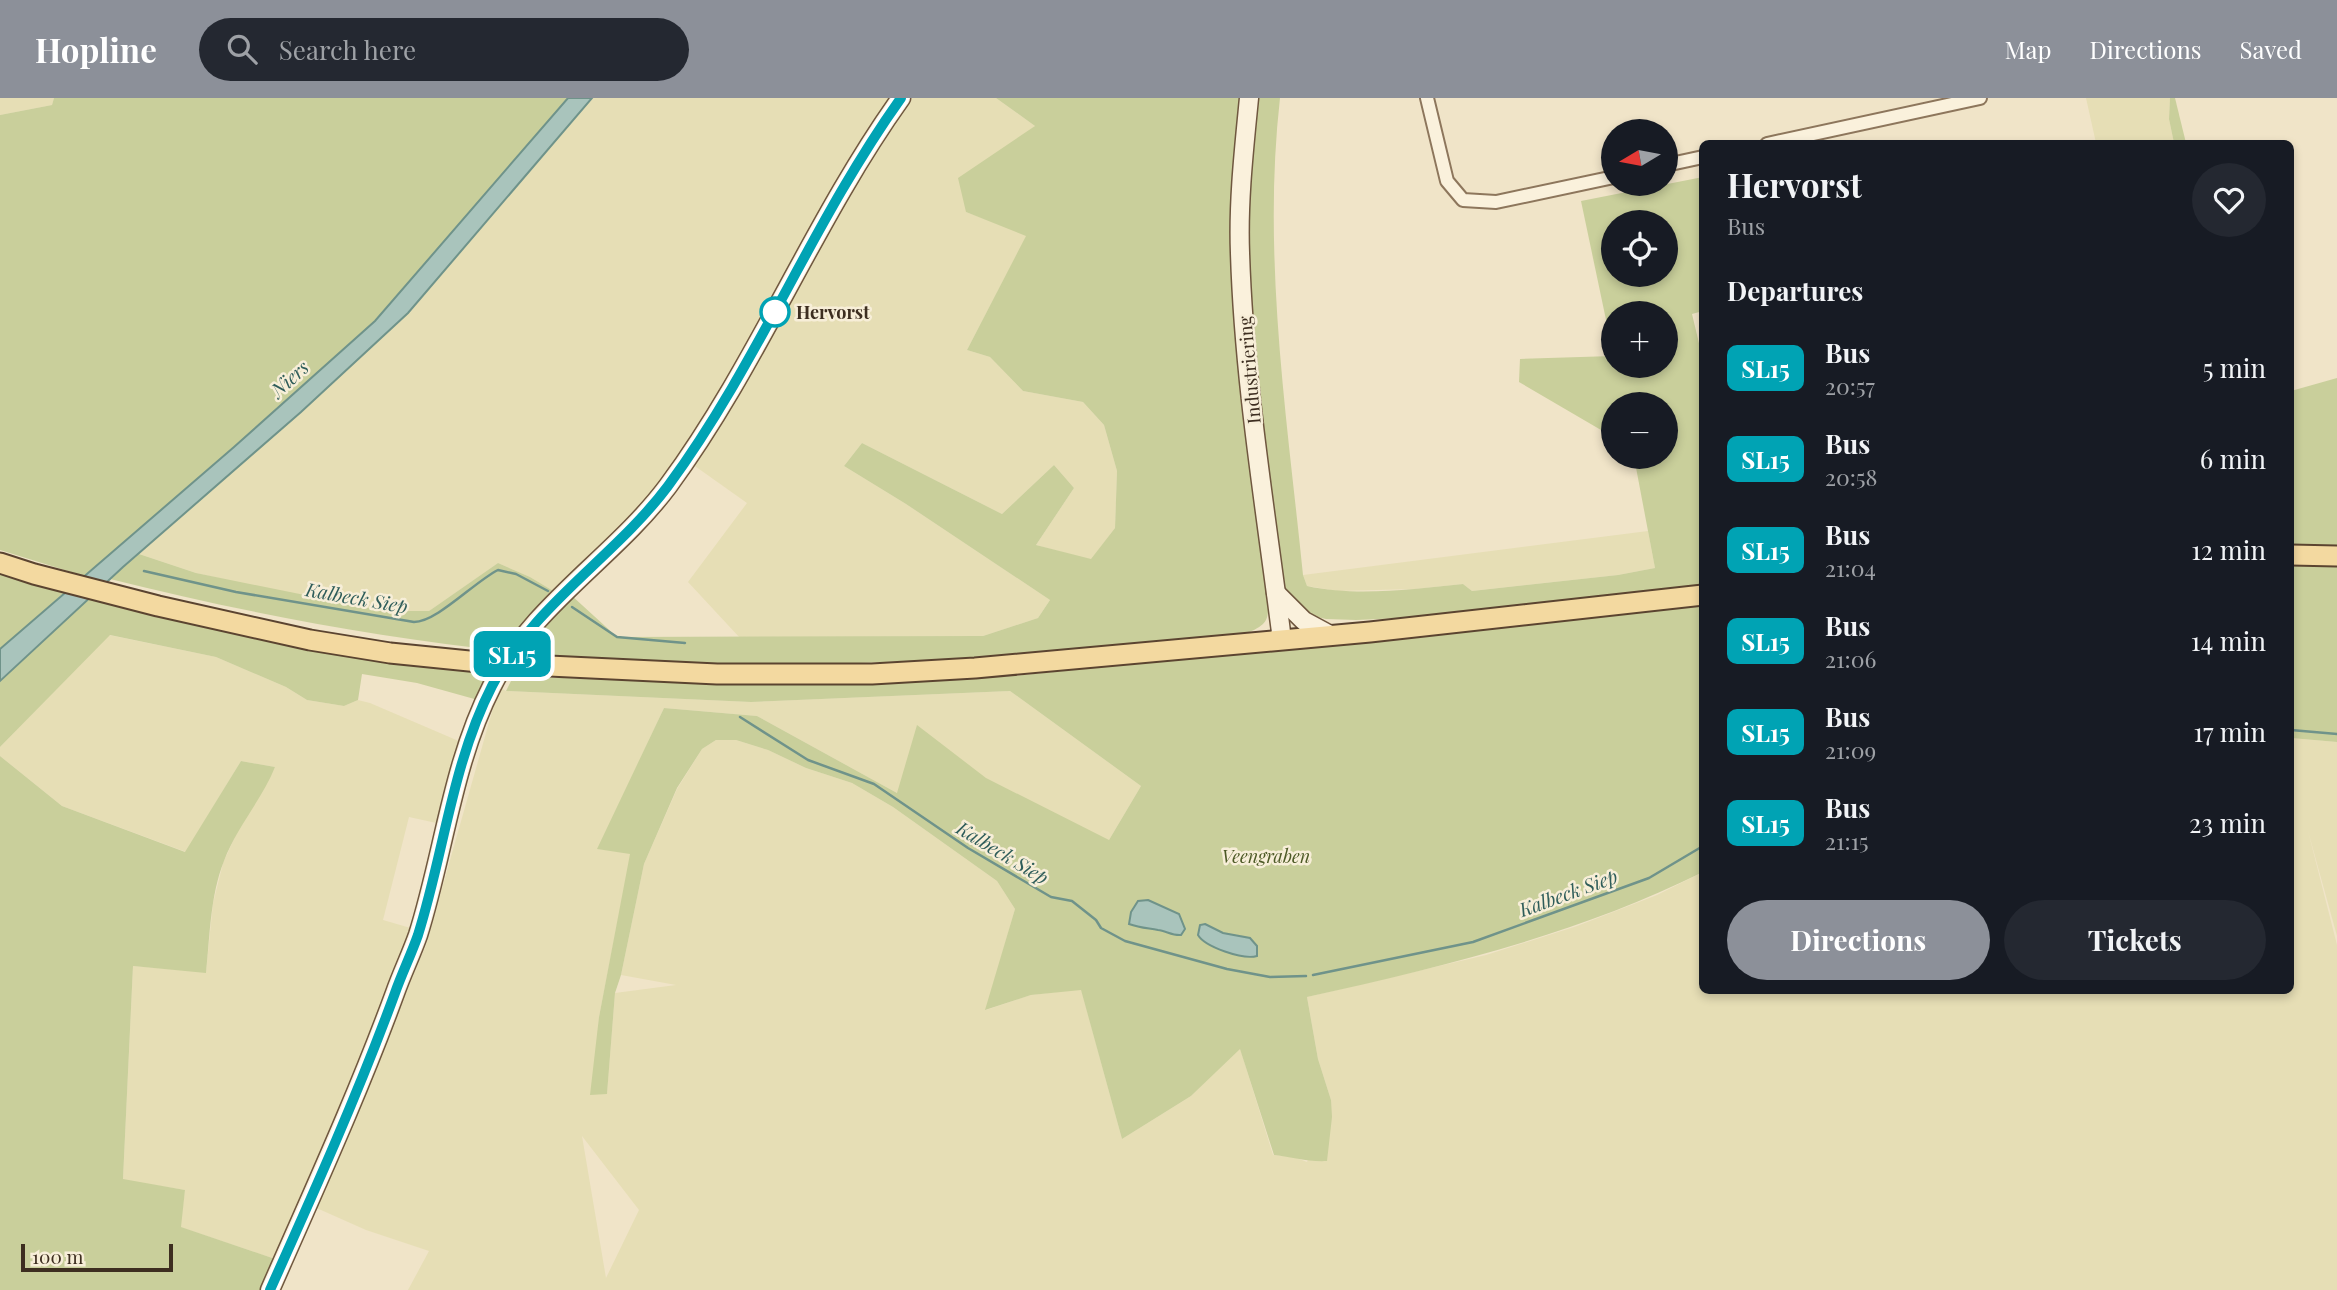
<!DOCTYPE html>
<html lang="en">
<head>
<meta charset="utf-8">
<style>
	body { margin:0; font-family:"Playfair Display",serif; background:#242831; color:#f1f3f6; height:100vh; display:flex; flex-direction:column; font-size:26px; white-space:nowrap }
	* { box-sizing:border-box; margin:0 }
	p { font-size:23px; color:#9ea1a6 }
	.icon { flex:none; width:38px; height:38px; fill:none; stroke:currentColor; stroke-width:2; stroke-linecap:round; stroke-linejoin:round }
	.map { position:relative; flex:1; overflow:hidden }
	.details { position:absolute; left:1699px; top:42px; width:595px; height:854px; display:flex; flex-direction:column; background:#171b24; border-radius:10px; box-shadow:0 4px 10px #0003 }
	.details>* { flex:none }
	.badge { padding:0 14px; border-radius:10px; font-size:24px; line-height:46px }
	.needle { width:46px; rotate:260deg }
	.buttons { position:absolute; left:1601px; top:21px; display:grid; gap:14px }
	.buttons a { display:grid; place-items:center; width:77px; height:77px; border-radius:50%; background:#171b24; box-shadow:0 4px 10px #0003; font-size:35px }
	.scale { position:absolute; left:21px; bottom:18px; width:152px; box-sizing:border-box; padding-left:7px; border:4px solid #3d2e20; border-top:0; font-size:19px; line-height:24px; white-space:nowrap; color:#3d2e20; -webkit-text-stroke:5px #f7eed8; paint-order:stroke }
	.map>.badge { position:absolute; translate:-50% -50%; box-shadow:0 0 0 4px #fff }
	h2 { padding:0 28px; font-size:26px; line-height:63px }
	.round { display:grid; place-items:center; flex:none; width:74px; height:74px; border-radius:37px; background:#242831 }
	.head { display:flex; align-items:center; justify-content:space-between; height:119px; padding:0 28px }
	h1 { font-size:33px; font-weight:700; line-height:52px }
	.primary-button { display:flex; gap:14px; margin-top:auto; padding:14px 28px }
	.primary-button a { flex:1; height:80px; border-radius:42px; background:#8c9099; color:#fff; font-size:28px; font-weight:700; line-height:80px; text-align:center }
	.primary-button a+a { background:#242831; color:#f1f3f6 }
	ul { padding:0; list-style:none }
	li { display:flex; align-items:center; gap:21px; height:91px; padding:0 28px }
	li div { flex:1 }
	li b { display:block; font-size:26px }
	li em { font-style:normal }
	li .badge { min-width:77px; font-weight:700; text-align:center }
	header { display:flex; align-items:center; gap:42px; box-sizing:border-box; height:98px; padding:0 35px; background:#8c9099; color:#fff }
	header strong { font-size:33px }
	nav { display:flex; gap:38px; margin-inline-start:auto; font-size:24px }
	.search { width:490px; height:63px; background:#242831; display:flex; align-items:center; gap:18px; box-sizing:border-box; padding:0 24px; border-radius:38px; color:#9ea1a6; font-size:26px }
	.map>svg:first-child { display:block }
	.farmland { fill:#e6deb5; fill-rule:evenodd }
	.green { fill:#c9cf9b; fill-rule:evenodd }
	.water { fill:#a9c4bc; stroke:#6f938a; stroke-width:2 }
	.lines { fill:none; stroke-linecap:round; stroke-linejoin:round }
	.stream { stroke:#6f938a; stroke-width:2.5 }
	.street-casing { stroke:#8d765c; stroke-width:16 }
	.secondary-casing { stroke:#6f573f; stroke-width:21 }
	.primary-casing { stroke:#5b4430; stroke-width:23 }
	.street { stroke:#faf1dc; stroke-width:12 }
	.secondary { stroke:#faf1dc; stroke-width:18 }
	.primary { stroke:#f3d9a0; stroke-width:19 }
	.primary-bridge-casing { stroke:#5b4430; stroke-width:23; stroke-linecap:butt }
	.primary-bridge { stroke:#f3d9a0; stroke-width:19 }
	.line-casing { stroke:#fff; stroke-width:16 }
	.line { stroke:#00a3b4; stroke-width:10 }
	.stop-dot { fill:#fff; stroke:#00a3b4; stroke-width:3.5 }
	.labels { text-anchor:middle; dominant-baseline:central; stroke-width:5; stroke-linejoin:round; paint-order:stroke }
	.stop-label { font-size:18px; font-weight:bold; fill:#3d2e20; stroke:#f7eed8; text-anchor:start }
	.street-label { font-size:18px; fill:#3d2e20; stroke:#f7eed8 }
	.park-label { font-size:18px; font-style:italic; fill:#4d5a26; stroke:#f7eed8 }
	.water-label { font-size:19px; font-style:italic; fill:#2f5d5a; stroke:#f7eed8 }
</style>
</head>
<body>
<header>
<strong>Hopline</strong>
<div class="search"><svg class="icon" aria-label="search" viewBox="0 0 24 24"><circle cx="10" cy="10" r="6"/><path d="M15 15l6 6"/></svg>Search here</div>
<nav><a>Map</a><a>Directions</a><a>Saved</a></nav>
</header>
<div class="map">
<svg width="2337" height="1192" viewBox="0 0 2337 1192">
	<rect width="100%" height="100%" fill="#f0e4c8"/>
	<g class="farmland">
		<path d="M 0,0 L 54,0 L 52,7 L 0,17 Z"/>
		<path d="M 592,0 L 890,0 L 870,32 L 717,299 L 663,385 L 631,425 L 555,494 L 530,479 L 498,465 L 429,513 L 384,513 L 276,493 L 196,475 L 139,456 L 301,314 L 408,215 Z"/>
		<path d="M 912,0 L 996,0 L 1035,28 L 966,114 L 1027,137 L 967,252 L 990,259 L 1023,293 L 1083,304 L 1104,327 L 1117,373 L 1115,430 L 1091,462 L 1036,447 L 1074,390 L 1054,367 L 1002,416 L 862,345 L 844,368 L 906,406 L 1050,502 L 1038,520 L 983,538 L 740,540 L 688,484 L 747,405 L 692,366 L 720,323 L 872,60 Z"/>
		<path d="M 2086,0 L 2170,0 L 2169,21 L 2174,45 L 2096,45 Z"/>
		<path d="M 1648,433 L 1655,470 L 1618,477 L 1472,493 L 1463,486 L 1415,491 L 1337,493 L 1307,488 L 1303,477 Z"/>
		<path d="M 109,537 L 216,559 L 286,589 L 307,602 L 344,608 L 358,602 L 370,605 L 461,644 L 441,726 L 409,719 L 383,822 L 414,831 L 278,1162 L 180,1129 L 185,1092 L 123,1082 L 133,868 L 206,874 L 213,805 L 223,765 L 239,730 L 275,669 L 241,663 L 186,754 L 62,708 L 0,658 L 0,649 Z"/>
		<path d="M 499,589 L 506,593 L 751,604 L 1010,593 L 1141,688 L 1109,742 L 968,734 L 757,618 L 664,610 L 598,751 L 631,755 L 599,919 L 597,955 L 607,995 L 615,895 L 676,887 L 621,877 L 644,766 L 677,691 L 702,651 L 716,642 L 736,642 L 768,652 L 806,670 L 852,685 L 893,709 L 997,783 L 1015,811 L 986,912 L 1031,897 L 1081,891 L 1122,1041 L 1191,998 L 1240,950 L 1273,1057 L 1294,1059 L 1307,1064 L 1331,1002 L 1318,961 L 1307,899 L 1486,857 L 1577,828 L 1657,797 L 1703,774 L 1703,892 L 2291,892 L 2291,640 L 2337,644 L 2337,838 L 2308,733 L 2337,847 L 2337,1192 L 408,1192 L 429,1153 L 366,1132 L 312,1108 L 426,847 ZM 582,1038 L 639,1112 L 606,1180 Z"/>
	</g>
	<g class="green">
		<path d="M 54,0 L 568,0 L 375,223 L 234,349 L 84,478 L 0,452 L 0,17 L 52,7 Z"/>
		<path d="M 996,0 L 1243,0 L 1236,72 L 1268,497 C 1269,522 1269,526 1245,536 C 1161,543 1077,551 993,558 C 895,566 793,567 694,565 C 500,562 298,528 110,481 L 139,456 L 196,475 L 384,513 L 429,513 L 498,465 L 530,479 L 555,494 L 571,497 L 617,539 L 983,538 L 1038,520 L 1050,502 L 906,406 L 844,368 L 862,345 L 1002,416 L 1054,367 L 1074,390 L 1036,447 L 1091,461 L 1115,430 L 1117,373 L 1104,327 L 1083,304 L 1023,293 L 990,259 L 967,252 L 1026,138 L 966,114 L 958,80 L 1035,28 Z"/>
		<path d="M 1256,0 L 1280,0 C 1262,159 1287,319 1303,477 L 1307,488 C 1357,499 1413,491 1463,486 L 1472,493 L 1618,477 L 1655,470 L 1634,359 L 1666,359 L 1666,306 L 1614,306 L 1613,339 L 1519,284 L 1520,261 L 1613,258 L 1614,268 L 1666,268 L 1666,215 L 1614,215 L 1613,255 L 1581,103 L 1703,79 L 1703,213 L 1692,216 L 1703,262 L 1703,488 L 1425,519 L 1356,522 L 1326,521 L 1300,515 L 1290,505 L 1280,474 L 1248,202 L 1248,96 ZM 1614,124 L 1666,124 L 1666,177 L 1614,177 Z"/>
		<path d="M 2170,0 L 2175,0 L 2186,45 L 2174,45 L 2169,21 Z"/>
		<path d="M 2337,280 L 2337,449 L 2291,447 L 2291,293 Z"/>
		<path d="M 2291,466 L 2337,466 L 2337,644 L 2291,640 Z"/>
		<path d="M 0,472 L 65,494 L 0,551 Z"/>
		<path d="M 89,501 L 363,560 L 489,576 L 478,602 L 417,585 L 362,576 L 358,602 L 344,608 L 307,602 L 286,589 L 216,559 L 110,537 L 0,649 L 0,583 Z"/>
		<path d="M 1703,506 L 1703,774 C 1576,837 1445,868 1307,899 L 1318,961 L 1331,1002 L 1332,1019 L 1327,1063 C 1308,1064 1292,1059 1274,1057 L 1240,951 L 1191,998 L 1122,1041 L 1081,892 L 1031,897 L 985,912 L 1015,811 L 997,783 L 893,709 L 852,685 L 806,670 L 768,652 L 736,642 L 716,642 L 702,651 L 677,690 L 644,766 L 621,877 L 615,895 L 607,996 L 590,997 L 599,919 L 630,756 L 597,751 L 664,610 L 757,618 L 897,695 L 917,627 L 986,680 L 1109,742 L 1141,688 L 1010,593 L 751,604 L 506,593 L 513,579 L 813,585 L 1014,578 L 1488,530 Z"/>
		<path d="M 0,658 L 62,708 L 185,754 L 241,663 L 275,669 C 263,700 236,730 224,763 C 210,798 210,838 206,875 L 133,868 L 123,1081 L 185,1092 L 181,1129 L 278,1162 L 263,1192 L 0,1192 Z"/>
	</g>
	<g class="water">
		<path d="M 568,0 L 592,0 L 408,215 L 301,314 L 123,469 L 0,583 L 0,551 L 234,349 L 375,223 Z"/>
		<path d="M 1148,802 L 1179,816 L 1185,831 L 1181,837 C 1173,838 1166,833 1158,832 C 1147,830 1140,830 1129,826 L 1131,814 L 1138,803 Z"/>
		<path d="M 1205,826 L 1223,835 L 1250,840 L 1257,848 L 1257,858 C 1243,862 1205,849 1198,837 L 1200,827 Z"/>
	</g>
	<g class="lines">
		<g class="stream">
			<path d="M 144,473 L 236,494 L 414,524 C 437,524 474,484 498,472 L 516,476 L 548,493"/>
			<path d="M 572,509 L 617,539 L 685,545"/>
			<path d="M 740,619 L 808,662 L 874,686 L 968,750 L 1051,799 L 1072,803 L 1096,822 L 1101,830 L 1125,843 L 1227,871 L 1270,879 L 1306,878"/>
			<path d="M 2291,632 L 2337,636"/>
			<path d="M 1313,877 L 1473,844 L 1649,780 L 1703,748"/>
		</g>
		<g class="street-casing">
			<g id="street">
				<path d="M 1427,0 L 1447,83 L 1463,102 L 1496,104 L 1614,79"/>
				<path d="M 1767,46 L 1980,0"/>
				<path d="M 1666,67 L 1703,59"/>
			</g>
		</g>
		<g class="secondary-casing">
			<g id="secondary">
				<path d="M 1249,0 C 1244,51 1238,104 1240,155 C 1244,285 1266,414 1282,542"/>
				<path d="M 1276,495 L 1304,523 L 1330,537"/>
				<path d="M 270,1192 C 313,1094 358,996 395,895 C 402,875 411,857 418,837 C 444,755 452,666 492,588 C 532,507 615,459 668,388 C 758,266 813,123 901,0"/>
			</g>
		</g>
		<g class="primary-casing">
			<g id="primary">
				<path d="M 2291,457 L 2337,458"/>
				<path d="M 0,465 L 34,476 L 158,508 L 310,542 L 390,555 L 479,564"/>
				<path d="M 528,567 L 717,576 L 872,576 L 975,570 L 1370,534 L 1703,497"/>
			</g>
		</g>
		<use href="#street" class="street"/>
		<use href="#secondary" class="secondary"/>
		<use href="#primary" class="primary"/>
		<g class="primary-bridge-casing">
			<path id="primary-bridge" d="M 479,564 L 528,567"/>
		</g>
		<use href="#primary-bridge" class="primary-bridge"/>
	</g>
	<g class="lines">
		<g class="line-casing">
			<path id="line" d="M 270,1192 C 314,1094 358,996 395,895 C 402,875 411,857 418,837 C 444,755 452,666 492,588 C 533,507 615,459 668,388 C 758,266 813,123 901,0"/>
		</g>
		<use href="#line" class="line"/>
	</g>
	<circle class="stop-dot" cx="775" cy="214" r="14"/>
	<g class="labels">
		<g class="stop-label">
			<text x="796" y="214">Hervorst</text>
		</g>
		<g class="street-label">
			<text transform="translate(1249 272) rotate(-95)">Industriering</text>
		</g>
		<g class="park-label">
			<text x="1266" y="758">Veengraben</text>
		</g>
		<g class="water-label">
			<text transform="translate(289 280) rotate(-42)">Niers</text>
			<text transform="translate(357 499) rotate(10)">Kalbeck Siep</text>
			<text transform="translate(1003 754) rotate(31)">Kalbeck Siep</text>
			<text transform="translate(1568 794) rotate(-20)">Kalbeck Siep</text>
		</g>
	</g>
</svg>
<div class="buttons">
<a><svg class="needle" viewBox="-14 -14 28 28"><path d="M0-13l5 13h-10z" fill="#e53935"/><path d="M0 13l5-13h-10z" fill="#9ea1a6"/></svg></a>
<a><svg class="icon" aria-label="locate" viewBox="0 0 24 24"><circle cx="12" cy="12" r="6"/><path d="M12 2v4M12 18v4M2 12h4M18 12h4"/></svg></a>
<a>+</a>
<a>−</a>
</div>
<div class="scale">100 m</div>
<b class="badge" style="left:512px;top:556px;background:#00a3b4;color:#fff">SL15</b>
<section class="details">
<div class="head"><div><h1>Hervorst</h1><p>Bus</p></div><a class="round"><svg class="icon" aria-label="heart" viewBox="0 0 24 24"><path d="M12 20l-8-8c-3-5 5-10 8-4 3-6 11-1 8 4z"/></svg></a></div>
<h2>Departures</h2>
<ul>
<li><span class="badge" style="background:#00a3b4;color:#fff">SL15</span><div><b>Bus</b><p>20:57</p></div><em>5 min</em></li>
<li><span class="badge" style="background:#00a3b4;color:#fff">SL15</span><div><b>Bus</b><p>20:58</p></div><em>6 min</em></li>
<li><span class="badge" style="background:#00a3b4;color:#fff">SL15</span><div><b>Bus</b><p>21:04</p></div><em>12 min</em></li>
<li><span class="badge" style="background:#00a3b4;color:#fff">SL15</span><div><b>Bus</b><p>21:06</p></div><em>14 min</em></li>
<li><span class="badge" style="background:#00a3b4;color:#fff">SL15</span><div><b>Bus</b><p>21:09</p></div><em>17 min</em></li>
<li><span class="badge" style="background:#00a3b4;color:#fff">SL15</span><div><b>Bus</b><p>21:15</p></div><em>23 min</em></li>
</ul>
<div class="primary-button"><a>Directions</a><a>Tickets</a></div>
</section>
</div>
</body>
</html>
